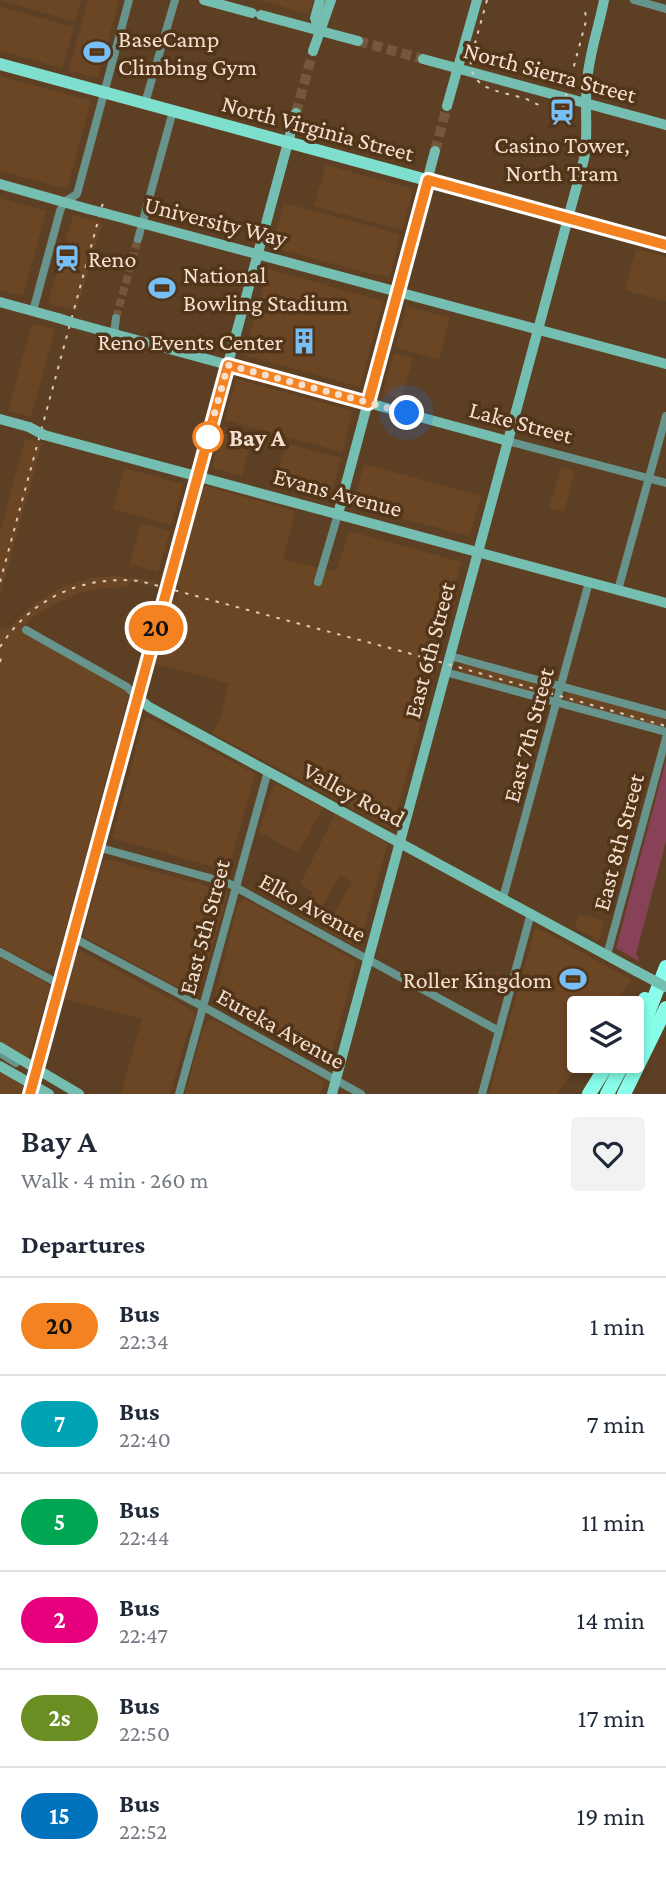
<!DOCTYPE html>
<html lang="en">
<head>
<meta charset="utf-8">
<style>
	body { margin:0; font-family:"Crimson Pro",serif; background:#f2f2f3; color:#1f2937; height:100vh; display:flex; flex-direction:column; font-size:26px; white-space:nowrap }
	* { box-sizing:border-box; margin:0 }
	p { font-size:23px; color:#747a83 }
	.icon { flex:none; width:38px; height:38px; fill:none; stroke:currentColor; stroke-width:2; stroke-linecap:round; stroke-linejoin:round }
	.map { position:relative; height:1094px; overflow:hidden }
	.sheet { display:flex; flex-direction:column; background:#fff; flex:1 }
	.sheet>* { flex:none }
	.badge { padding:0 14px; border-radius:23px; font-size:24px; line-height:46px }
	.tools { position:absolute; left:567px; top:996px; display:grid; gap:14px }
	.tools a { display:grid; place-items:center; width:77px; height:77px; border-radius:7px; background:#fff; box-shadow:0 4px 10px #0003; font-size:35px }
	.you { position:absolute; width:35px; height:35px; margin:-18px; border:5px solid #fff; border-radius:50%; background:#1a73e8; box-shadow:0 0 0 10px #1a73e833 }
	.map>.badge { position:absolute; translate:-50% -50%; box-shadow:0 0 0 4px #fff }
	h2 { padding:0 21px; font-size:26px; line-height:63px }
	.round { display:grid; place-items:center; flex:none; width:74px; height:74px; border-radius:7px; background:#f2f2f3 }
	.head { display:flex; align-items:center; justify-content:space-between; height:119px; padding:0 21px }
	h1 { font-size:33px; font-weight:600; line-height:52px }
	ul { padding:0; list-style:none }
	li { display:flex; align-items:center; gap:21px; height:98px; padding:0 21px; border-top:2px solid #e0e1e3 }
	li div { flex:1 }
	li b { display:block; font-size:26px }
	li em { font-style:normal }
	li .badge { min-width:77px; font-weight:700; text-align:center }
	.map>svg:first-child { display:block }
	.built { fill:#6b4625 }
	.green { fill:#874257 }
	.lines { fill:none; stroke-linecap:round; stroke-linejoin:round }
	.street-tunnel { stroke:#74573d; stroke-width:8; stroke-dasharray:8 4; stroke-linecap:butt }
	.secondary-tunnel { stroke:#74573d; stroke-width:10; stroke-dasharray:10 5; stroke-linecap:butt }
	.street { stroke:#67948c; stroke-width:8 }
	.secondary { stroke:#75bfb2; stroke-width:10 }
	.primary { stroke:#7fdfcf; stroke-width:12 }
	.highway { stroke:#87fdea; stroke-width:14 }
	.rail { stroke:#decab8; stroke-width:2; stroke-dasharray:3.5 7; stroke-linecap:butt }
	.secondary-bridge { stroke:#75bfb2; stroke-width:10 }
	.line-casing { stroke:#fff; stroke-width:16 }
	.line { stroke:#f58220; stroke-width:10 }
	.walk { stroke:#f3e0d0; stroke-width:7; stroke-dasharray:0 12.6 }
	.stop-dot { fill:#fff; stroke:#f58220; stroke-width:3.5 }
	.labels { text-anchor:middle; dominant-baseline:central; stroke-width:7; stroke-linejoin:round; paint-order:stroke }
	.poi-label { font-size:24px; fill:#f3e0d0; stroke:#523418; text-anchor:start }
	.street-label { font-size:24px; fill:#f3e0d0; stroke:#523418 }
	.stop-label { font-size:24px; font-weight:bold; fill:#f3e0d0; stroke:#523418; text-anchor:start }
</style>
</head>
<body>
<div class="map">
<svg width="666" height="1094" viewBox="0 0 666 1094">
	<rect width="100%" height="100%" fill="#5d3f23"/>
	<g class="built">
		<path d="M 0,0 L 81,0 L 75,22 Z"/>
		<path d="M 88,0 L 119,0 L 98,78 L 69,70 Z"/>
		<path d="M 258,0 L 313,0 L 309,14 Z"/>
		<path d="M 0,7 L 74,27 L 62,68 L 0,51 Z"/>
		<path d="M 0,76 L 91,101 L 67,189 L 0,171 Z"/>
		<path d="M 326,165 L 413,189 L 402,230 L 314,206 Z"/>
		<path d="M 0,198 L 46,211 L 23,296 L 0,290 Z"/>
		<path d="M 284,203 L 400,234 L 390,276 L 376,275 L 274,248 L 273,243 Z"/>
		<path d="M 73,215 L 102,223 L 77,311 L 48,303 Z"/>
		<path d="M 636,249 L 666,257 L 666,301 L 625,290 Z"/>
		<path d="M 268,269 L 383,301 L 360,387 L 244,355 Z"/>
		<path d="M 407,306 L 450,318 L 439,360 L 395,347 Z"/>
		<path d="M 32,324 L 55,329 L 31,417 L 8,411 Z"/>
		<path d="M 394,353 L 413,358 L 401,399 L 383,394 Z"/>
		<path d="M 236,379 L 353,411 L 342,452 L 225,420 Z"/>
		<path d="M 223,426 L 253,434 L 242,476 L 212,468 Z"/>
		<path d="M 25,439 L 42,443 L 0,596 L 0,533 Z"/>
		<path d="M 286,443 L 341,458 L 330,499 L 275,484 Z"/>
		<path d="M 364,464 L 481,496 L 470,536 L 353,506 Z"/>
		<path d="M 561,467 L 575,471 L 564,512 L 549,508 Z"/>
		<path d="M 124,468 L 183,484 L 171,525 L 113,509 Z"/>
		<path d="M 205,486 L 295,511 L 283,559 L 336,572 L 349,531 L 461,562 L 439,658 L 436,658 L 435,663 L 437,664 L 392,829 L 212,733 L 221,716 L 228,683 L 155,664 L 173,598 L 176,598 L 180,585 L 176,584 L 202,489 Z"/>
		<path d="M 141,523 L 170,531 L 158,572 L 130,564 Z"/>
		<path d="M 116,576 L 156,581 L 155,586 L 130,582 L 129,587 L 104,588 L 79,593 L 53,605 L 29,620 L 20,631 L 129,693 L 56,966 L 49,970 L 45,970 L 0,946 L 0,627 L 8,629 L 30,607 L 60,588 L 90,578 Z"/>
		<path d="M 463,663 L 553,688 L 552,695 L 550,697 L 460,672 Z"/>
		<path d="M 567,692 L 663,718 L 663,725 L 661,727 L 567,702 L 564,698 Z"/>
		<path d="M 147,717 L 255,774 L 228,871 L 112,838 L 144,719 Z"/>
		<path d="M 276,784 L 323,808 L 298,853 L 259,832 L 272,789 Z"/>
		<path d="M 335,814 L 386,842 L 387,846 L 359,947 L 325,930 L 352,882 L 340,875 L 313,923 L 299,915 L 313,892 L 300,884 Z"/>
		<path d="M 106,859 L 226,891 L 228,893 L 198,995 L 193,995 L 84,937 L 83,935 L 103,861 Z"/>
		<path d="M 245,899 L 356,961 L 329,1064 L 214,1002 L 238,903 Z"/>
		<path d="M 579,914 L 604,921 L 599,940 L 575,928 Z"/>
		<path d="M 535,929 L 539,929 L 632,980 L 611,1008 L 579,1008 L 579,1060 L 582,1061 L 557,1094 L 489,1094 Z"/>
		<path d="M 81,951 L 193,1011 L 194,1020 L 187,1034 L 170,1094 L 121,1094 L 142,1019 L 64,999 L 76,954 Z"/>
		<path d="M 0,957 L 45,982 L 50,988 L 28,1060 L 0,1045 Z"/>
		<path d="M 209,1020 L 216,1021 L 320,1078 L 324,1082 L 321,1094 L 185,1094 L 204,1025 Z"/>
		<path d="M 0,1060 L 27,1076 L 22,1094 L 0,1094 Z"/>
	</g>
	<path class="green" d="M 666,760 L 666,841 L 636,954 L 640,962 L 616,948 Z"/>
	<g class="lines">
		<path class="street-tunnel" d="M 116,318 L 138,239"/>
		<g class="secondary-tunnel">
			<path d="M 358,41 L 423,59"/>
			<path d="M 296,113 L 313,51"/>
			<path d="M 435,151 L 447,106"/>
		</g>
		<g class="street">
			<path d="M 634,0 L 666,9"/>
			<path d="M 145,103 L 175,0"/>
			<path d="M 138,239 L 173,111"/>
			<path d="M 33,311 L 60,211 L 64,202 L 77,194 L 129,0"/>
			<path d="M 114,334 L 116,318"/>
			<path d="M 508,441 L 666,483"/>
			<path d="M 318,582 L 338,514"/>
			<path d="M 618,590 L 666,416"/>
			<path d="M 26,630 L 127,687 L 137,697"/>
			<path d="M 450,656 L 666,715"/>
			<path d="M 445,672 L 666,732"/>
			<path d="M 97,847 L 228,883 L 499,1031"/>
			<path d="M 503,898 L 589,582"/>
			<path d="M 72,937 L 213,1012 L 361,1094"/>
			<path d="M 0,952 L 59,984"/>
			<path d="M 607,955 L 666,738"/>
			<path d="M 0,1053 L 16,1063"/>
			<path d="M 179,1094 L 268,771"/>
			<path d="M 482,1094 L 531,913"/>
		</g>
		<g class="secondary">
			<path d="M 204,0 L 252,13"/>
			<path d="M 261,15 L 358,41"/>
			<path d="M 319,30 L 315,18 L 320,0"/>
			<path d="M 313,51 L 331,0"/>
			<path d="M 423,59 L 666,125"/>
			<path d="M 447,106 L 477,0"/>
			<path d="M 0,184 L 88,209"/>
			<path d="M 104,213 L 666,364"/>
			<path d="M 0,302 L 58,318"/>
			<path d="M 74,323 L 508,441"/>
			<path d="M 0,419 L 29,427"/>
			<path d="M 44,435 L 666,603"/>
			<path d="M 338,514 L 435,151"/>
			<path d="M 137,697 L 149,707 L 636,971"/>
			<path d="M 0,1047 L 30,1065"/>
			<path d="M 30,1094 L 296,113"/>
			<path d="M 332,1094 L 584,159 C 589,133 584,108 587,82 C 589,53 599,27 604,0"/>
		</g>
		<path class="primary" d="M 0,64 L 666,245"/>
		<g class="highway">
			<path d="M 632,1024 L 645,999"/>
			<path d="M 632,1047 L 647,1016 L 666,967"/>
			<path d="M 589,1094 L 610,1060"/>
			<path d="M 607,1094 L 625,1060"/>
			<path d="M 624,1094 L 666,1008"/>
		</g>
		<g class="rail">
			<path d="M 487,0 L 471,58 C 468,90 500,91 523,98 C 530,100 536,104 543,107"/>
			<path d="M 563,107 L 586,21 L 585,9"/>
			<path d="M 0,582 L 104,199"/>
			<path d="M 0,647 C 31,598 83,575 140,581 L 408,653 L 666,726"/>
			<path d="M 0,662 L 1,658"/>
		</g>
		<g class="secondary-bridge">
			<path d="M 88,209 L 104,213"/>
			<path d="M 58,318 L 74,323"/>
			<path d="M 29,427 L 44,435"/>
			<path d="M 636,971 L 666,987"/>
			<path d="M 30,1065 L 79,1094"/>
			<path d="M 0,1066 L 49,1094"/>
		</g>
	</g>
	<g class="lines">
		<g class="line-casing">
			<path id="line" d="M 30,1094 L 228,365 L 368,403 L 428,180 L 666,245"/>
		</g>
		<use href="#line" class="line"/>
		<path class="walk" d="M 208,437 L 228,365 L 407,413"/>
	</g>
	<defs>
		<g id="stadium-bare" transform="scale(2.1)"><path d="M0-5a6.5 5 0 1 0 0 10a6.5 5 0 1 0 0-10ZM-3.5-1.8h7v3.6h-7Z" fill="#76c0f7" stroke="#523418" stroke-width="2.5" paint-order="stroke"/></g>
		<g id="station-bare" transform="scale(2.1)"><path d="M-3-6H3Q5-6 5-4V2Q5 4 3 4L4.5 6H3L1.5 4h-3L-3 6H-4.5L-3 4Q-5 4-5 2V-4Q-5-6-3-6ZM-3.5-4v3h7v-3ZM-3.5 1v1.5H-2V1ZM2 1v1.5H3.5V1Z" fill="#76c0f7" stroke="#523418" stroke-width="2.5" paint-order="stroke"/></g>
		<g id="building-bare" transform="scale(2.1)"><path d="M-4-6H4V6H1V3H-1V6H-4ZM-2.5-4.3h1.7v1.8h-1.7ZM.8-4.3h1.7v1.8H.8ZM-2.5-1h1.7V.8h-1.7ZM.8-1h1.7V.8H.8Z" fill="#76c0f7" stroke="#523418" stroke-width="2.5" paint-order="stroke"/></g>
	</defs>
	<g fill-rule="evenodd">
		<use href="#stadium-bare" x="97" y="52"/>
		<use href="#station-bare" x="562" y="112"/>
		<use href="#station-bare" x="67" y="258"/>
		<use href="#stadium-bare" x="162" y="288"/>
		<use href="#building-bare" x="304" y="341"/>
		<use href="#stadium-bare" x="573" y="979"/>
	</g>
	<circle class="stop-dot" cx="208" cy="437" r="14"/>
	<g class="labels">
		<g class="poi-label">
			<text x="118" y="38">BaseCamp<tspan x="118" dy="28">Climbing Gym</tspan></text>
			<text x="562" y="144" text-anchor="middle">Casino Tower,<tspan x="562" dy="28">North Tram</tspan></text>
			<text x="88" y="258">Reno</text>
			<text x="183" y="274">National<tspan x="183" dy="28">Bowling Stadium</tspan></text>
			<text x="283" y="341" text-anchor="end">Reno Events Center</text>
			<text x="552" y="979" text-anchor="end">Roller Kingdom</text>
		</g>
		<g class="street-label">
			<text transform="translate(550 72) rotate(15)">North Sierra Street</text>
			<text transform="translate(318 128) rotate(15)">North Virginia Street</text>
			<text transform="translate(216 221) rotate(14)">University Way</text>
			<text transform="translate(521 422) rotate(15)">Lake Street</text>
			<text transform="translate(338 492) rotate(15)">Evans Avenue</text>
			<text transform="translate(429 650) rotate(-75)">East 6th Street</text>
			<text transform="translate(528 735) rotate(-75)">East 7th Street</text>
			<text transform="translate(354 794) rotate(28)">Valley Road</text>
			<text transform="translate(618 842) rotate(-75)">East 8th Street</text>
			<text transform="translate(313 907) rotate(29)">Elko Avenue</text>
			<text transform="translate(204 927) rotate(-75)">East 5th Street</text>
			<text transform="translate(281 1028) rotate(29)">Eureka Avenue</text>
		</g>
		<g class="stop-label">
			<text x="229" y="437">Bay A</text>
		</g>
	</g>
</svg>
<div class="tools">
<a><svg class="icon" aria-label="layers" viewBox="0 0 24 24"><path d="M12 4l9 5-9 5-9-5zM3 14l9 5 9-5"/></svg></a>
</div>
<div class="you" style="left:407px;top:413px"></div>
<b class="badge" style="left:156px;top:628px;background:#f58220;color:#111">20</b>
</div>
<section class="sheet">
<div class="head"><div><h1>Bay A</h1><p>Walk · 4 min · 260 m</p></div><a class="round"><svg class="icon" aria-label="heart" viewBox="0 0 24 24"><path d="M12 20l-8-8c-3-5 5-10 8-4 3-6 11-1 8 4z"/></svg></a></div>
<h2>Departures</h2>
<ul>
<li><span class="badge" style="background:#f58220;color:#111">20</span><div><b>Bus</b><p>22:34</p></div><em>1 min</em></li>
<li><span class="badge" style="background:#00a3b4;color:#fff">7</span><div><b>Bus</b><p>22:40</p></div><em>7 min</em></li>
<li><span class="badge" style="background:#00a651;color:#fff">5</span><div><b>Bus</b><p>22:44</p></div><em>11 min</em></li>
<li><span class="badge" style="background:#e6007e;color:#fff">2</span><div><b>Bus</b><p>22:47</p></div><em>14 min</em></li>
<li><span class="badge" style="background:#6b8e23;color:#fff">2s</span><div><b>Bus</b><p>22:50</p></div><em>17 min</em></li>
<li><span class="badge" style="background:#0072bc;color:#fff">15</span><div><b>Bus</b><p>22:52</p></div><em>19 min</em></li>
</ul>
</section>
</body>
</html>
